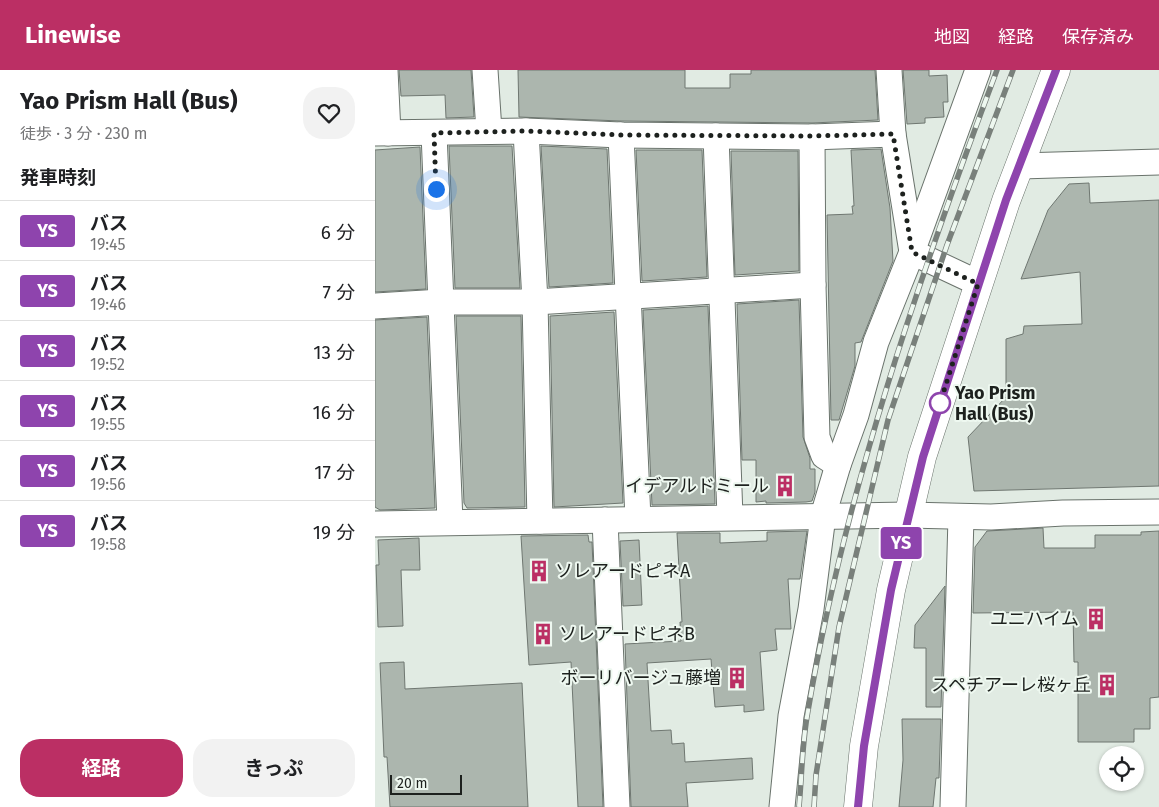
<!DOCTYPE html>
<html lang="ja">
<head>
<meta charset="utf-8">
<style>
	body { margin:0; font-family:"Fira Sans","Noto Sans JP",sans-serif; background:#f2f2f2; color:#202124; height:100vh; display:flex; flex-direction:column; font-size:19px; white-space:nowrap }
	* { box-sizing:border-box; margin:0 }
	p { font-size:16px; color:#757577 }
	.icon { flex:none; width:28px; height:28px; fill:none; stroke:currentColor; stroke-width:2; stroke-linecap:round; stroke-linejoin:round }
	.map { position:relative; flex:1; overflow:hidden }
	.drawer { display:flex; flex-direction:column; background:#fff; width:375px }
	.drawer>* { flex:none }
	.badge { padding:0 10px; border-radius:4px; font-size:18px; line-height:32px }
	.controls { position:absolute; left:724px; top:676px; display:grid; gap:10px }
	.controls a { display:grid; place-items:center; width:45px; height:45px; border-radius:50%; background:#fff; box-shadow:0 1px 4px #0004; font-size:25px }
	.scale { position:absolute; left:15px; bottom:12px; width:72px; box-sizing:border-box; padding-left:5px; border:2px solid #1d211e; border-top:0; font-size:14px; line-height:18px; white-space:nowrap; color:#1d211e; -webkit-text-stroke:4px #eef8f0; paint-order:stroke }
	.you { position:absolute; width:25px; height:25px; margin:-12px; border:4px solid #fff; border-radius:50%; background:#1a73e8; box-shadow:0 0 0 8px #1a73e833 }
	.map>.badge { position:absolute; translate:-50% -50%; box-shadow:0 0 0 2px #fff }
	h2 { padding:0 20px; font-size:19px; line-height:45px }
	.round { display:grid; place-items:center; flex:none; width:52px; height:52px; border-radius:20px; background:#f2f2f2 }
	.summary { display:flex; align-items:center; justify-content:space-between; height:85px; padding:0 20px }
	h1 { font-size:24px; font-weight:700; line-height:38px }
	.primary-button { display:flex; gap:10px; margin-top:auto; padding:10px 20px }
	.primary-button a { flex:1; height:58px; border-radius:20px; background:#bb2f64; color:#fff; font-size:20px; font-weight:700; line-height:58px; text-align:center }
	.primary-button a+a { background:#f2f2f2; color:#202124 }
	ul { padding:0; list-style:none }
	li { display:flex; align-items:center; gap:15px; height:60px; padding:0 20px; border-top:1px solid #e0e0e0 }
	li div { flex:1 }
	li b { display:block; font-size:19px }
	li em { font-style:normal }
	li .badge { min-width:55px; font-weight:700; text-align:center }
	header { display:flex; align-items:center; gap:30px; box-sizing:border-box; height:70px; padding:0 25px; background:#bb2f64; color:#fff }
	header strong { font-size:24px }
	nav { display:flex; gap:28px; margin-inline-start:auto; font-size:18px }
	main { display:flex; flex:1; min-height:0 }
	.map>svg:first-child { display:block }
	.building { fill:#acb6ae; stroke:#6f7771 }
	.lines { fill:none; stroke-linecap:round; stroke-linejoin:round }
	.street-casing { stroke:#6a736c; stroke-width:27 }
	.secondary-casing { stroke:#6a736c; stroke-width:29 }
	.street { stroke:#fff; stroke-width:25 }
	.secondary { stroke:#fff; stroke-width:28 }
	.rail-casing { stroke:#79807b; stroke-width:5.5 }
	.rail { stroke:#eef8f0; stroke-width:4; stroke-dasharray:11; stroke-linecap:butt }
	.line-casing { stroke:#fff; stroke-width:11 }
	.line { stroke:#8e44ad; stroke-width:8 }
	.walk { stroke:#1d211e; stroke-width:5; stroke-dasharray:0 9 }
	.stop-dot { fill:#fff; stroke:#8e44ad; stroke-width:2.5 }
	.labels { text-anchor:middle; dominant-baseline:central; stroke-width:4; stroke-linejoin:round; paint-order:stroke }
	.stop-label { font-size:18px; font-weight:bold; fill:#1d211e; stroke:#eef8f0; text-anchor:start }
	.poi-label { font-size:18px; fill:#1d211e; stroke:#eef8f0; text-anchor:end }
</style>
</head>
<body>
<header>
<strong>Linewise</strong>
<nav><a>地図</a><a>経路</a><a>保存済み</a></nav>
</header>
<main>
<section class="drawer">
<div class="summary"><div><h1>Yao Prism Hall (Bus)</h1><p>徒歩 · 3 分 · 230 m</p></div><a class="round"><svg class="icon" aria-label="heart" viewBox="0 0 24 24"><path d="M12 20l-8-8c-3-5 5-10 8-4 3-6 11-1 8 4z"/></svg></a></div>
<h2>発車時刻</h2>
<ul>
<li><span class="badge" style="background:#8e44ad;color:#fff">YS</span><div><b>バス</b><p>19:45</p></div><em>6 分</em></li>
<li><span class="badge" style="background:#8e44ad;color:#fff">YS</span><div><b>バス</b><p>19:46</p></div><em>7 分</em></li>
<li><span class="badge" style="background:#8e44ad;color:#fff">YS</span><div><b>バス</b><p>19:52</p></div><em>13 分</em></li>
<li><span class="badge" style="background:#8e44ad;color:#fff">YS</span><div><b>バス</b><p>19:55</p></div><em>16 分</em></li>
<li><span class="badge" style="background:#8e44ad;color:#fff">YS</span><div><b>バス</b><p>19:56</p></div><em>17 分</em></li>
<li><span class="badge" style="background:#8e44ad;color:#fff">YS</span><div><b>バス</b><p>19:58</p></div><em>19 分</em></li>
</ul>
<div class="primary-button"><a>経路</a><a>きっぷ</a></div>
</section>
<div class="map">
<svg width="784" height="737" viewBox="0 0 784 737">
	<rect width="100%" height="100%" fill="#e1ebe3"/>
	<g class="building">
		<path d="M 24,0 L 96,0 L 99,47 L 71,48 L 70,25 L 26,26 Z"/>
		<path d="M 143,0 L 310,0 L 310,18 L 355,18 L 355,4 L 376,4 L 376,0 L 500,0 L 503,50 L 437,53 L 246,51 L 144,47 Z"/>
		<path d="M 528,0 L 554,0 L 554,6 L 572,5 L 573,32 L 568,32 L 569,47 L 550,48 L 550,53 L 532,54 Z"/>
		<path d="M 74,76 L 137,76 L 145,218 L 80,218 Z"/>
		<path d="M 166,76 L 232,79 L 238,213 L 174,217 Z"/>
		<path d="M 45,77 L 51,219 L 0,222 L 0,80 Z"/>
		<path d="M 506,79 L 515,138 L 518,191 L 486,272 L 480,273 L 480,296 L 464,350 L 456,350 L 452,145 L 478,144 L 477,136 L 479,136 L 476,80 Z"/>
		<path d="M 261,80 L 327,80 L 332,207 L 267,211 Z"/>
		<path d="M 356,81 L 423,81 L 424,201 L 360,205 Z"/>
		<path d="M 714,113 L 715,133 L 784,130 L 784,416 L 599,421 L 593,367 L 631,327 L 631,269 L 648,264 L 649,256 L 707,254 L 705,202 L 646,209 L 673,140 L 694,114 Z"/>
		<path d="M 424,230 L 428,367 L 435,388 L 435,399 L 440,399 L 440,422 L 437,431 L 431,432 L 391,433 L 391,431 L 381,432 L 381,390 L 367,390 L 362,234 Z"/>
		<path d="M 333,236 L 340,434 L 277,435 L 268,240 Z"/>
		<path d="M 239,242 L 248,433 L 179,437 L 175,246 Z"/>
		<path d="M 81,246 L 146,246 L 150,437 L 92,438 L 89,433 Z"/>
		<path d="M 52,247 L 60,438 L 5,440 L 0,437 L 0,250 Z"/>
		<path d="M 668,458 L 669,478 L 720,478 L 720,465 L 766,465 L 766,462 L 784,461 L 784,627 L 775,628 L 775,659 L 759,659 L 759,672 L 703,672 L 703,592 L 699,592 L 698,542 L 598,543 L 600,477 L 612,461 Z"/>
		<path d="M 432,461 L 425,509 L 413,509 L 416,559 L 400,559 L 402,580 L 385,582 L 389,640 L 369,642 L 369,635 L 340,637 L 336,589 L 272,593 L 276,661 L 296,660 L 297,674 L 309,673 L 310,692 L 377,688 L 378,709 L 311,713 L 313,737 L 256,737 L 250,574 L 306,571 L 305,552 L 307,552 L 302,463 L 345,463 L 345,473 L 392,471 L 392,462 Z"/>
		<path d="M 213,465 L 214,472 L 217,472 L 228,737 L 203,737 L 196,592 L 154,595 L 146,466 Z"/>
		<path d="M 44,468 L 45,500 L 26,500 L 28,556 L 3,557 L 1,495 L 4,495 L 3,470 Z"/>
		<path d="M 264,470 L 267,535 L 248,536 L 245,471 Z"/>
		<path d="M 570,516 L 566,637 L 551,637 L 551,578 L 539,578 L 540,555 Z"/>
		<path d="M 29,592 L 30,619 L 147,613 L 153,737 L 15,737 L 12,687 L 9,687 L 5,593 Z"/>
		<path d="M 527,649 L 566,649 L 564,708 L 561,708 L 558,737 L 524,737 L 528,690 Z"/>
	</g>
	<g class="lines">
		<g class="street-casing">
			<g id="street">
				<path d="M 10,0 L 13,63"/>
				<path d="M 110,0 L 114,61"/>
				<path d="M 514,0 L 518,64 L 537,182 L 603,213"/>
				<path d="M 151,61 L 160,232 L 165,451"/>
				<path d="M 0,63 L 151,61 L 246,65 L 341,66 L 437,67 L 518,64"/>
				<path d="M 59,63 L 75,452"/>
				<path d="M 246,65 L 263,449"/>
				<path d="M 341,66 L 355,447"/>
				<path d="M 437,67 L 438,215 L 442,367 L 449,386 L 463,395"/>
				<path d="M 645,96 L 784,92"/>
				<path d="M 0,236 L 66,232 L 160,232 L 438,215"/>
				<path d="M 230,450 L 242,737"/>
				<path d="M 0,454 L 533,445 L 616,447 L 688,443 L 784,442"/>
				<path d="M 407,737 L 416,646 L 436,539 L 448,446 L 463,395 L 481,345 L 501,272 L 537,182 L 603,0"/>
				<path d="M 578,737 L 586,447"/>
			</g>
		</g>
		<g class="secondary-casing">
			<path id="secondary" d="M 483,737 L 489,676 L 516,520 L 547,387 L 631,131 L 681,0"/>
		</g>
		<use href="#street" class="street"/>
		<use href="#secondary" class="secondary"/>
		<g class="rail-casing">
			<g id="rail">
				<path d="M 424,737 C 427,705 427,673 433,641 C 470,422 544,208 622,0"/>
				<path d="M 439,737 L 441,705 L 464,557 L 513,350 L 572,175 L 638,0"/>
			</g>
		</g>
		<use href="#rail" class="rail"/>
	</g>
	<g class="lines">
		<g class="line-casing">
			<path id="line" d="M 483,737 L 489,676 L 516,520 L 548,387 L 631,130 L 681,0"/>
		</g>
		<use href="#line" class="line"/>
		<path class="walk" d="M 61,119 L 59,63 L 151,61 L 246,65 L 437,66 L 518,64 L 537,182 L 603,214 L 565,333"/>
	</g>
	<defs>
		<g id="building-bare" transform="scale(1.725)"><path d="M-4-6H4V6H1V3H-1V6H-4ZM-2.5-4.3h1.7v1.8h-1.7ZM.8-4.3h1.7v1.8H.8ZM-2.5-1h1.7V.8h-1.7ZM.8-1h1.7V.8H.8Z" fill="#bb2f64" stroke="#eef8f0" stroke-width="2.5" paint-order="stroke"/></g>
	</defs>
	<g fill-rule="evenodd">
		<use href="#building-bare" x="410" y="416"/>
		<use href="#building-bare" x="164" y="501"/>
		<use href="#building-bare" x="721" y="549"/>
		<use href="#building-bare" x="168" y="564"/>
		<use href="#building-bare" x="362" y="608"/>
		<use href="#building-bare" x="732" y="615"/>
	</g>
	<circle class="stop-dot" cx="565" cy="333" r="10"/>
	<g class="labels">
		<g class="stop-label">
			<text x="580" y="323">Yao Prism<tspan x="580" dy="21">Hall (Bus)</tspan></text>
		</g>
		<g class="poi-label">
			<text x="394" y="416">イデアルドミール</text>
			<text x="180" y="501" text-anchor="start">ソレアードピネA</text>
			<text x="704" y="549">ユニハイム</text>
			<text x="184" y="564" text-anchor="start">ソレアードピネB</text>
			<text x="346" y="608">ボーリバージュ藤増</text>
			<text x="716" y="615">スペチアーレ桜ヶ丘</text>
		</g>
	</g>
</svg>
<div class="controls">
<a><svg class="icon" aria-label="locate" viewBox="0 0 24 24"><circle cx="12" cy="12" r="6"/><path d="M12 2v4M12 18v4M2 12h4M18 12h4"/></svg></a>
</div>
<div class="scale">20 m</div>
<div class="you" style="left:61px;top:119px"></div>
<b class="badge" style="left:526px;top:473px;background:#8e44ad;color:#fff">YS</b>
</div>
</main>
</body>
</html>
